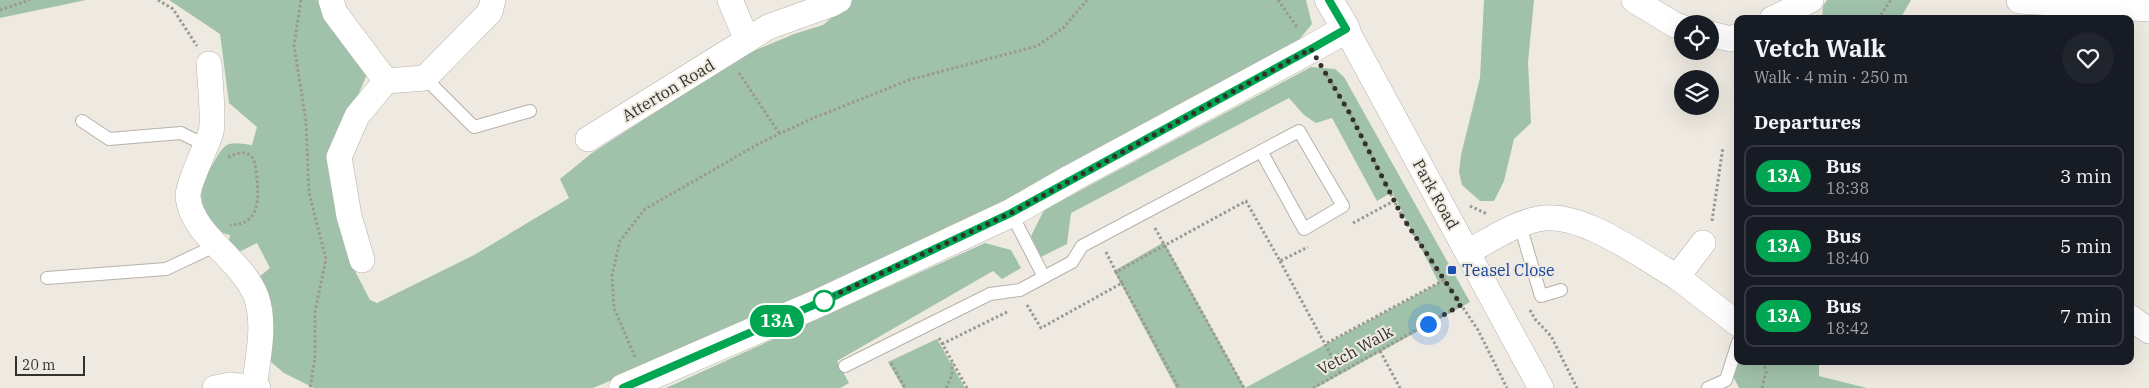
<!DOCTYPE html>
<html lang="en">
<head>
<meta charset="utf-8">
<style>
	body { margin:0; font-family:"IBM Plex Serif",serif; background:#20242c; color:#f1f3f6; height:100vh; display:flex; flex-direction:column; font-size:19px; white-space:nowrap }
	* { box-sizing:border-box; margin:0 }
	p { font-size:16px; color:#9ea1a6 }
	.icon { flex:none; width:28px; height:28px; fill:none; stroke:currentColor; stroke-width:2; stroke-linecap:round; stroke-linejoin:round }
	.map { position:relative; flex:1; overflow:hidden }
	.sheet { position:absolute; left:1734px; top:15px; width:400px; height:350px; display:flex; flex-direction:column; background:#171b24; border-radius:10px; box-shadow:0 5px 20px #0002 }
	.sheet>* { flex:none }
	.badge { padding:0 10px; border-radius:16px; font-size:18px; line-height:32px }
	.buttons { position:absolute; left:1674px; top:15px; display:grid; gap:10px }
	.buttons a { display:grid; place-items:center; width:45px; height:45px; border-radius:50%; background:#171b24; box-shadow:0 5px 20px #0002; font-size:25px }
	.scale { position:absolute; left:15px; bottom:12px; width:70px; box-sizing:border-box; padding-left:5px; border:2px solid #33312d; border-top:0; font-size:14px; line-height:18px; white-space:nowrap; color:#33312d; -webkit-text-stroke:4px #efeae1; paint-order:stroke }
	.you { position:absolute; width:25px; height:25px; margin:-12px; border:4px solid #fff; border-radius:50%; background:#1a73e8; box-shadow:0 0 0 8px #1a73e833 }
	.map>.badge { position:absolute; translate:-50% -50%; box-shadow:0 0 0 2px #fff }
	h2 { padding:0 20px; font-size:19px; line-height:45px }
	.round { display:grid; place-items:center; flex:none; width:52px; height:52px; border-radius:26px; background:#20242c }
	.headline { display:flex; align-items:center; justify-content:space-between; height:85px; padding:0 20px }
	h1 { font-size:24px; font-weight:800; line-height:38px }
	ul { padding:0; list-style:none }
	li { display:flex; align-items:center; gap:15px; height:62px; margin:0 10px 8px; padding:0 10px; border:2px solid #363941; border-radius:10px }
	li div { flex:1 }
	li b { display:block; font-size:19px }
	li em { font-style:normal }
	li .badge { min-width:55px; font-weight:700; text-align:center }
	.map>svg:first-child { display:block }
	.green { fill:#a0c2aa }
	.lines { fill:none; stroke-linecap:round; stroke-linejoin:round }
	.service-casing { stroke:#b6b1a9; stroke-width:14 }
	.minor-casing { stroke:#b6b1a9; stroke-width:26 }
	.tertiary-casing { stroke:#b6b1a9; stroke-width:29 }
	.path { stroke:#9b9891; stroke-width:3; stroke-dasharray:2.5 2.5; stroke-linecap:butt }
	.service { stroke:#fff; stroke-width:12 }
	.minor { stroke:#fff; stroke-width:25 }
	.tertiary { stroke:#fff; stroke-width:28 }
	.line-casing { stroke:#fff; stroke-width:11 }
	.line { stroke:#00a651; stroke-width:8 }
	.walk { stroke:#33312d; stroke-width:5; stroke-dasharray:0 9 }
	.transit-dot { fill:#1a4fb4; stroke:#efeae1; stroke-width:2 }
	.stop-dot { fill:#fff; stroke:#00a651; stroke-width:2.5 }
	.labels { text-anchor:middle; dominant-baseline:central; stroke-width:4; stroke-linejoin:round; paint-order:stroke }
	.street-label { font-size:16px; fill:#33312d; stroke:#efeae1 }
	.transit-label { font-size:16px; fill:#164399; stroke:#efeae1; text-anchor:start }
</style>
</head>
<body>
<div class="map">
<svg width="2149" height="388" viewBox="0 0 2149 388">
	<rect width="100%" height="100%" fill="#efeae1"/>
	<g class="green">
		<path d="M 0,0 L 86,0 L 0,18 Z"/>
		<path d="M 169,0 L 320,0 L 367,74 L 330,163 L 354,269 L 370,300 L 377,303 L 474,255 L 569,198 L 560,179 L 592,153 L 744,55 L 794,34 L 823,25 L 852,0 L 1306,0 L 1312,24 L 1297,42 L 1074,170 L 794,304 L 593,388 L 314,388 L 284,373 L 271,362 L 269,334 L 259,277 L 270,268 L 257,243 L 237,253 L 229,240 L 230,235 C 209,232 198,207 202,186 C 203,179 210,169 214,162 C 218,155 222,147 229,144 C 236,142 246,144 252,145 L 257,127 L 229,103 L 220,34 Z"/>
		<path d="M 1484,0 L 1534,0 L 1528,62 L 1531,123 L 1514,139 L 1504,181 L 1494,201 L 1480,201 L 1462,185 L 1459,172 L 1461,155 L 1480,78 Z"/>
		<path d="M 1827,0 L 1911,0 L 1900,19 L 1822,19 L 1823,6 Z"/>
		<path d="M 1311,67 L 1335,69 L 1344,77 L 1470,302 L 1316,388 L 1176,388 L 1114,271 L 1164,242 L 1245,388 L 1439,283 L 1392,192 L 1377,201 L 1332,118 L 1316,123 L 1304,115 L 1289,98 L 1071,213 L 1067,244 L 1041,257 L 1031,236 L 1044,210 Z"/>
		<path d="M 985,243 L 1011,250 L 1021,268 L 1002,279 L 993,271 L 837,361 L 849,383 L 840,388 L 666,388 Z"/>
		<path d="M 937,339 L 965,388 L 903,388 L 888,362 Z"/>
		<path d="M 1740,361 L 1819,361 L 1819,376 L 1867,388 L 1739,388 L 1733,376 Z"/>
	</g>
	<g class="lines">
		<g class="service-casing">
			<g id="service">
				<path d="M 425,78 L 474,127 L 530,111"/>
				<path d="M 82,121 L 109,139 L 181,133 L 205,145"/>
				<path d="M 1011,213 L 1044,277"/>
				<path d="M 1520,225 L 1541,296 L 1561,290"/>
				<path d="M 47,278 L 166,269 L 217,245"/>
				<path d="M 845,366 L 990,294 L 1020,290 L 1044,277 L 1072,262 L 1082,246 L 1299,131 L 1343,206 L 1304,229 L 1261,151"/>
				<path d="M 1708,388 L 1726,380 L 1738,342"/>
			</g>
		</g>
		<g class="minor-casing">
			<g id="minor">
				<path d="M 331,0 L 335,13 L 386,81"/>
				<path d="M 730,0 L 747,40"/>
				<path d="M 1634,0 L 1675,25 L 1682,27"/>
				<path d="M 2019,1 L 2149,9"/>
				<path d="M 1772,19 L 1811,0"/>
				<path d="M 1346,29 L 1541,388"/>
				<path d="M 1710,34 L 1731,39 L 1738,36"/>
				<path d="M 209,64 C 210,78 214,121 211,132 C 207,146 187,185 188,197 C 192,236 241,258 256,296 C 266,324 258,358 254,387"/>
				<path d="M 588,139 L 768,27 L 832,4 L 839,0"/>
				<path d="M 1468,252 C 1490,240 1513,224 1538,219 C 1580,210 1641,256 1677,277 L 1703,243"/>
				<path d="M 362,260 L 349,216 L 339,157 L 357,116 L 386,81 L 425,78 L 490,12 L 493,0"/>
				<path d="M 1677,277 L 1738,324"/>
				<path d="M 2130,317 L 2149,331"/>
				<path d="M 215,388 L 230,385 L 258,388"/>
			</g>
		</g>
		<g class="tertiary-casing">
			<path id="tertiary" d="M 623,388 L 821,302 L 1011,213 L 1072,178 L 1311,49 L 1346,29 L 1329,0"/>
		</g>
		<g class="path">
			<path d="M 158,0 L 173,9 L 197,46"/>
			<path d="M 301,0 L 294,46 L 306,121 L 309,193 L 326,259 L 315,312 L 315,358 L 310,388"/>
			<path d="M 1278,0 L 1297,27"/>
			<path d="M 0,10 L 30,0"/>
			<path d="M 1878,19 L 1891,0"/>
			<path d="M 1324,71 L 1349,112 L 1403,218 L 1478,330 L 1507,388"/>
			<path d="M 739,73 L 779,133"/>
			<path d="M 228,157 C 235,154 244,150 251,156 C 256,161 256,171 257,179 C 259,201 259,225 230,225"/>
			<path d="M 1470,206 L 1487,214"/>
			<path d="M 1712,221 L 1723,147"/>
			<path d="M 1353,223 L 1394,201"/>
			<path d="M 1155,228 L 1244,388"/>
			<path d="M 1106,252 L 1116,272"/>
			<path d="M 1280,261 L 1325,344"/>
			<path d="M 1122,283 L 1179,388"/>
			<path d="M 1027,305 L 1041,328 L 1122,283 L 1116,272 L 1246,201 L 1280,261 L 1308,247"/>
			<path d="M 1530,310 L 1535,319 L 1551,336 L 1577,388"/>
			<path d="M 939,338 L 967,388"/>
			<path d="M 942,344 L 1009,311"/>
			<path d="M 1380,351 L 1400,388"/>
			<path d="M 635,357 L 614,308 L 612,275 L 620,241 L 645,209 L 762,142 L 811,119 L 909,80 L 1037,46 L 1063,28 L 1087,0"/>
			<path d="M 891,363 L 905,388"/>
			<path d="M 1340,373 L 1325,344 L 1444,280"/>
			<path d="M 946,388 L 952,375 L 952,363"/>
			<path d="M 1313,388 L 1461,305"/>
			<path d="M 1762,388 L 1766,372 L 1763,361"/>
		</g>
		<use href="#service" class="service"/>
		<use href="#minor" class="minor"/>
		<use href="#tertiary" class="tertiary"/>
	</g>
	<g class="lines">
		<g class="line-casing">
			<path id="line" d="M 623,388 L 839,294 L 1011,213 L 1311,49 L 1346,29 L 1329,0"/>
		</g>
		<use href="#line" class="line"/>
		<path class="walk" d="M 824,301 L 820,302 L 1011,213 L 1311,49 L 1349,112 L 1403,218 L 1461,305 L 1428,324"/>
	</g>
	<rect class="transit-dot" x="1447" y="265" width="10" height="10" rx="2.5"/>
	<circle class="stop-dot" cx="824" cy="301" r="10"/>
	<g class="labels">
		<g class="street-label">
			<text transform="translate(668 90) rotate(-31)">Atterton Road</text>
			<text transform="translate(1436 194) rotate(61)">Park Road</text>
			<text transform="translate(1355 350) rotate(-29)">Vetch Walk</text>
		</g>
		<g class="transit-label">
			<text x="1462" y="270">Teasel Close</text>
		</g>
	</g>
</svg>
<div class="buttons">
<a><svg class="icon" aria-label="locate" viewBox="0 0 24 24"><circle cx="12" cy="12" r="6"/><path d="M12 2v4M12 18v4M2 12h4M18 12h4"/></svg></a>
<a><svg class="icon" aria-label="layers" viewBox="0 0 24 24"><path d="M12 4l9 5-9 5-9-5zM3 14l9 5 9-5"/></svg></a>
</div>
<div class="scale">20 m</div>
<div class="you" style="left:1428px;top:324px"></div>
<b class="badge" style="left:777px;top:321px;background:#00a651;color:#fff">13A</b>
<section class="sheet">
<div class="headline"><div><h1>Vetch Walk</h1><p>Walk · 4 min · 250 m</p></div><a class="round"><svg class="icon" aria-label="heart" viewBox="0 0 24 24"><path d="M12 20l-8-8c-3-5 5-10 8-4 3-6 11-1 8 4z"/></svg></a></div>
<h2>Departures</h2>
<ul>
<li><span class="badge" style="background:#00a651;color:#fff">13A</span><div><b>Bus</b><p>18:38</p></div><em>3 min</em></li>
<li><span class="badge" style="background:#00a651;color:#fff">13A</span><div><b>Bus</b><p>18:40</p></div><em>5 min</em></li>
<li><span class="badge" style="background:#00a651;color:#fff">13A</span><div><b>Bus</b><p>18:42</p></div><em>7 min</em></li>
</ul>
</section>
</div>
</body>
</html>
